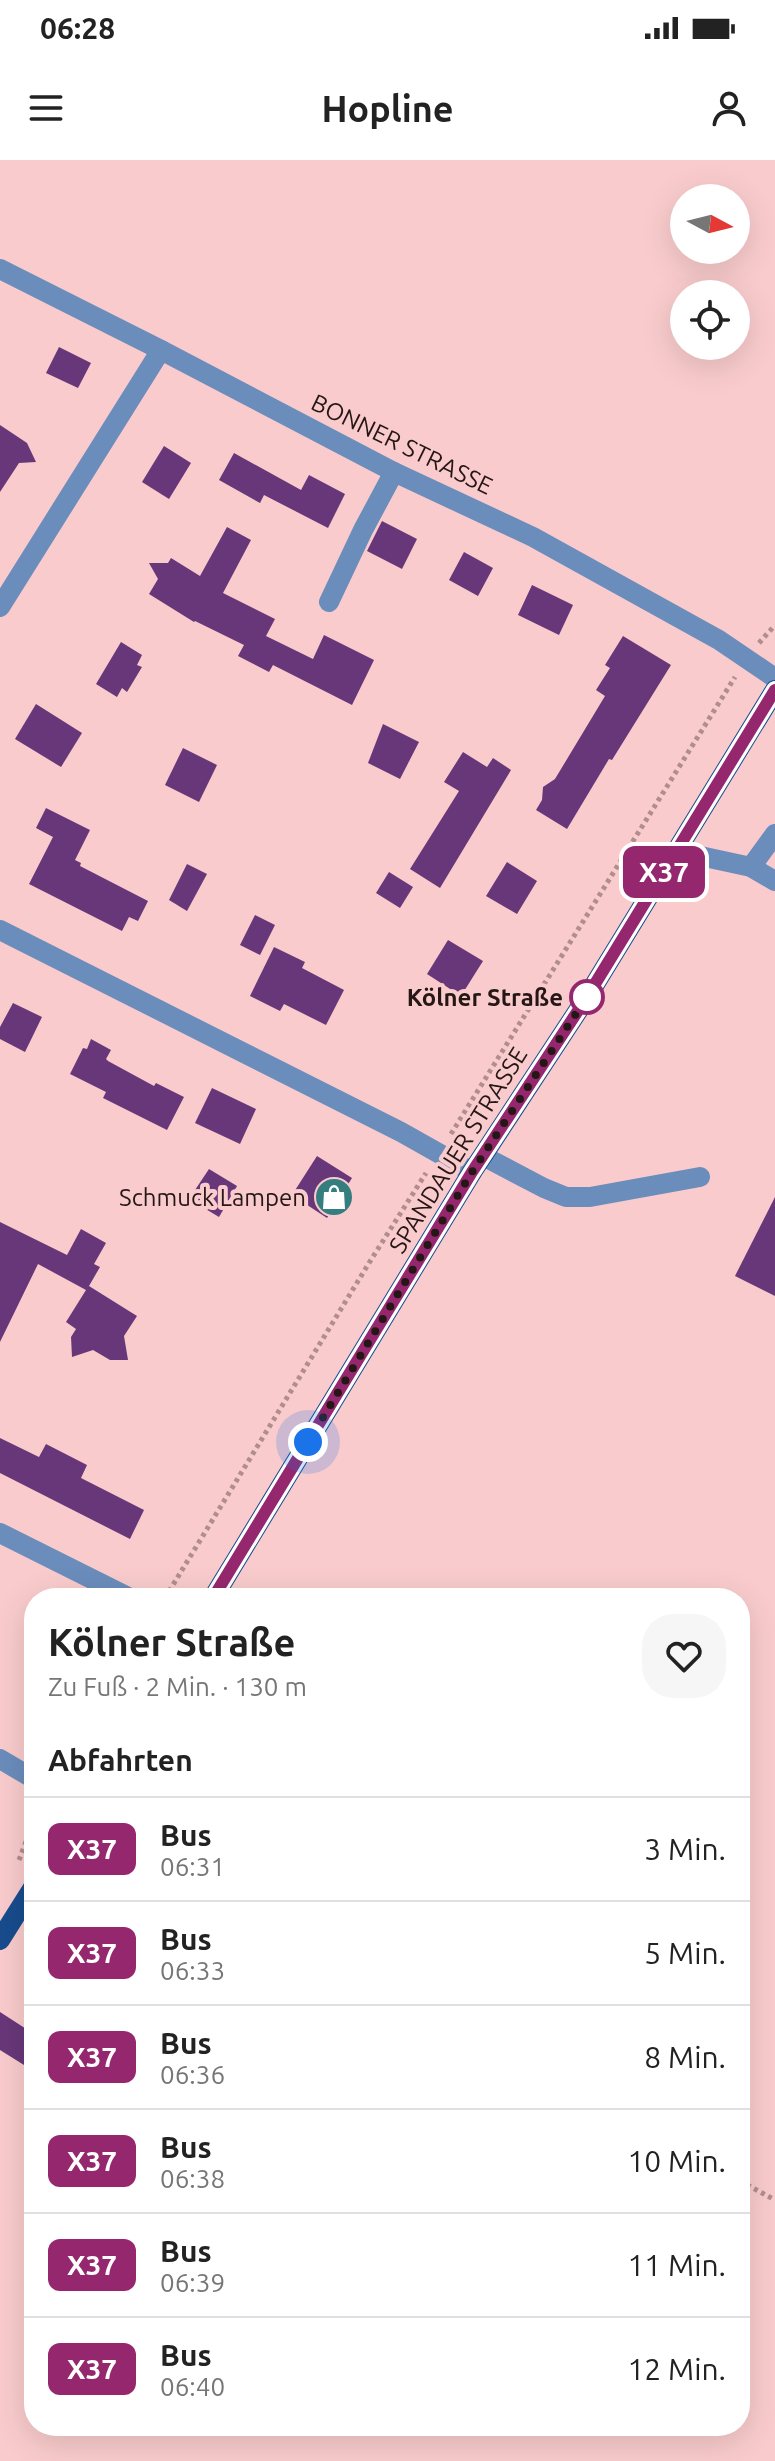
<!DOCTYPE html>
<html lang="de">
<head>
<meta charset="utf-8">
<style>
	body { margin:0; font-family:Ubuntu,sans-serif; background:#f6f6f6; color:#222; height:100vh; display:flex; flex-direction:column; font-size:30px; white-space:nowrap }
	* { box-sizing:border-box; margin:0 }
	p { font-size:26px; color:#767676 }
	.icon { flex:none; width:44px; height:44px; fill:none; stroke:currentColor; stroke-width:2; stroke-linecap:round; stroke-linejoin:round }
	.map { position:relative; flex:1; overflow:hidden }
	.sheet { position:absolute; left:24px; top:1428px; width:726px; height:848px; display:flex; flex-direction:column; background:#fff; border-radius:32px; box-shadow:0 8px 32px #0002 }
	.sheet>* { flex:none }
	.badge { padding:0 16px; border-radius:12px; font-size:28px; line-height:52px }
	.needle { width:52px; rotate:97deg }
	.fabs { position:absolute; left:670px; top:24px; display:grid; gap:16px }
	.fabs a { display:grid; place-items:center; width:80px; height:80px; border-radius:50%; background:#fff; box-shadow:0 8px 32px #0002; font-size:40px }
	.you { position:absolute; width:40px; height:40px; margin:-20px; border:6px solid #fff; border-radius:50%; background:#1a73e8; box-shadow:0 0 0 12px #1a73e833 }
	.map>.badge { position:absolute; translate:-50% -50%; box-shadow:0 0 0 4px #fff }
	h2 { padding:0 24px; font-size:30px; line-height:72px }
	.round { display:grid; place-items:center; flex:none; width:84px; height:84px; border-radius:32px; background:#f6f6f6 }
	.summary { display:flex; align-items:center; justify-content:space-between; height:136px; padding:0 24px }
	h1 { font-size:38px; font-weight:700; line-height:60px }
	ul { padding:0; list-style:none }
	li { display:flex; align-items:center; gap:24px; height:104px; padding:0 24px; border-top:2px solid #e0e0e0 }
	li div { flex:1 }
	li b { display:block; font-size:30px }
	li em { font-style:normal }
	li .badge { min-width:88px; font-weight:700; text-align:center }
	.status { display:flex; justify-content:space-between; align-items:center; height:56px; padding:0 40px; background:#fff; direction:ltr }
	.status svg { height:22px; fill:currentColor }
	header { display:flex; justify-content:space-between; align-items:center; height:104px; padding:0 24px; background:#fff; font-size:36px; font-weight:700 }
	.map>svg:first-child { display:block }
	.building { fill:#683779 }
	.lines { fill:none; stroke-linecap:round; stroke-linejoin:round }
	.path { stroke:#b18d8e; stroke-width:5; stroke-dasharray:4 4; stroke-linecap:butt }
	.minor { stroke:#6b8dbc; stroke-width:20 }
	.major { stroke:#184c8d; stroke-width:20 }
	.line-casing { stroke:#fff; stroke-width:18 }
	.line { stroke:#95276e; stroke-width:12 }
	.walk { stroke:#261717; stroke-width:8; stroke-dasharray:0 14.4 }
	.stop-dot { fill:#fff; stroke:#95276e; stroke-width:4 }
	.labels { text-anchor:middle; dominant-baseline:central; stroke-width:8; stroke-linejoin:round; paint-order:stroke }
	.street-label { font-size:24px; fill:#261717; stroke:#f9cbcc }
	.stop-label { font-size:24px; font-weight:bold; fill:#261717; stroke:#f9cbcc; text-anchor:end }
	.poi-label { font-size:24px; fill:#261717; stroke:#f9cbcc; text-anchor:end }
</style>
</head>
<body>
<div class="status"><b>06:28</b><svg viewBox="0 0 49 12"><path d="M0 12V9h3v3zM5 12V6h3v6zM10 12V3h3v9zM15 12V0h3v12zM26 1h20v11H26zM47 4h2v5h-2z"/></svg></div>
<header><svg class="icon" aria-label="menu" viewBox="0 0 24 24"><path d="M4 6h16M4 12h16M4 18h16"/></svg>Hopline<svg class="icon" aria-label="person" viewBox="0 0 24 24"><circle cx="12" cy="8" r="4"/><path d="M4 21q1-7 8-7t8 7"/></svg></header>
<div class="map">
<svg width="775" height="2301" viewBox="0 0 775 2301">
	<rect width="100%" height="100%" fill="#f9cbcc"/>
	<g class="building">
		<path d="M 59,187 L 91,203 L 78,228 L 46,213 Z"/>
		<path d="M 0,265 L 27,283 L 36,302 L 19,303 L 0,332 Z"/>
		<path d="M 164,286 L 191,303 L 169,339 L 142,322 Z"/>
		<path d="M 234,293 L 301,330 L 309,315 L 345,334 L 328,368 L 264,335 L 260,343 L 219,320 Z"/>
		<path d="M 382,361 L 417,379 L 402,409 L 367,391 Z"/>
		<path d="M 227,367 L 251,380 L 223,433 L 275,459 L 266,476 L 313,499 L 324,475 L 374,500 L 352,545 L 273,505 L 269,512 L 238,496 L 244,485 L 195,461 L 194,462 L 149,434 L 158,419 L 149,403 L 168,403 L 171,398 L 200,416 Z"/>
		<path d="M 464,392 L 493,408 L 478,436 L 449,420 Z"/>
		<path d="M 532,425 L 573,445 L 559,475 L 518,455 Z"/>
		<path d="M 623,476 L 671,505 L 612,600 L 609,599 L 567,669 L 536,650 L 542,640 L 543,627 L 555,619 L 605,536 L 596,530 L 610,508 L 605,505 Z"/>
		<path d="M 121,482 L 142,495 L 137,505 L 142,507 L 127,532 L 122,528 L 117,537 L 96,524 Z"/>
		<path d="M 36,544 L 82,573 L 61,607 L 15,579 Z"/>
		<path d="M 383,564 L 419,582 L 400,619 L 368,603 Z"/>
		<path d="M 183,588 L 217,605 L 199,642 L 165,625 Z"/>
		<path d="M 463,592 L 487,607 L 493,598 L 511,610 L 440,728 L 410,709 L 459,631 L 444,622 Z"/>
		<path d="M 46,648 L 90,670 L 75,700 L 81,703 L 80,706 L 148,741 L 138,761 L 129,757 L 122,771 L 29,724 L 53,677 L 36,668 Z"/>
		<path d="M 507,702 L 537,721 L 517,754 L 486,736 Z"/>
		<path d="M 187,704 L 207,714 L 187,751 L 169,740 Z"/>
		<path d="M 389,712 L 413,727 L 400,748 L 376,733 Z"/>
		<path d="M 255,755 L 275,765 L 260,795 L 240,785 Z"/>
		<path d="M 448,780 L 483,801 L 461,836 L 427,814 Z"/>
		<path d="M 274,787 L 305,802 L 302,808 L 344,830 L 326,865 L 284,844 L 280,851 L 250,836 Z"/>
		<path d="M 13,843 L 42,857 L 25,892 L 0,879 L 0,867 Z"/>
		<path d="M 91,879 L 111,890 L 106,899 L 108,901 L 154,926 L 156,923 L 184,937 L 167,970 L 103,938 L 106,932 L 70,914 L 83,888 L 87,889 Z"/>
		<path d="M 212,928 L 256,949 L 240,984 L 195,963 Z"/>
		<path d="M 317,996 L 352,1018 L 327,1058 L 292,1035 Z"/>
		<path d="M 209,1009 L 237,1026 L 219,1057 L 189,1039 Z"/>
		<path d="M 775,1037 L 775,1136 L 735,1116 Z"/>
		<path d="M 0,1062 L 67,1095 L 81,1069 L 106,1083 L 94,1104 L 100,1107 L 89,1126 L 137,1156 L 124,1176 L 128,1200 L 110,1200 L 93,1190 L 72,1197 L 71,1177 L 76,1169 L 66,1162 L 86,1130 L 38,1104 L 0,1182 Z"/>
		<path d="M 0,1278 L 39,1297 L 46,1284 L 87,1305 L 81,1318 L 144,1350 L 130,1379 L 0,1313 Z"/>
		<path d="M 0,1852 L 34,1874 L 34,1889 L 24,1905 L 0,1890 Z"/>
	</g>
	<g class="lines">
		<g class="path">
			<path d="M 759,483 L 775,465"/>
			<path d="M 451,974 L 735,517"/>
			<path d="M 165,1438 L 369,1103 L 426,1013"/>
			<path d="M 19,1700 L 34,1660"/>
			<path d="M 740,2021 L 775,2040"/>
		</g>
		<g class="minor">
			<path d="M 0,109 L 161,190 L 394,312 L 533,377 L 719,480 L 775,518"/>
			<path d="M 329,442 L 363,370 L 394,312"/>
			<path d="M 0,447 L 161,190"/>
			<path d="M 677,691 L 751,707 L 775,721"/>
			<path d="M 751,707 L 775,674"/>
			<path d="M 0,770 L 401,972 L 472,1012"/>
			<path d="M 483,996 L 544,1028 L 566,1037 L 590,1037 L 700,1017"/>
			<path d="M 0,1373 L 130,1438"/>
			<path d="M 0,1599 L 34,1619"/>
		</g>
		<g class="major">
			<path d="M 213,1438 L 472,1012 L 587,837 L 775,530"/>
			<path d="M 0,1780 L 34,1726"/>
		</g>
	</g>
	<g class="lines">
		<g class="line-casing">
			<path id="line" d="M 213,1438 L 472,1012 L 587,837 L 775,530"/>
		</g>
		<use href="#line" class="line"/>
		<path class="walk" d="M 308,1282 L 472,1012 L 587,837"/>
	</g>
	<defs>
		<g id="shop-disc" transform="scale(2)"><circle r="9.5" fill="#357e7f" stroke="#f9cbcc"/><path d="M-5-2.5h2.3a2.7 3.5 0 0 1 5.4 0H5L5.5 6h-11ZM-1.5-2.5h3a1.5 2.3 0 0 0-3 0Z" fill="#fff"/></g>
	</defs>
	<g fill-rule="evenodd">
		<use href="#shop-disc" x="334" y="1037"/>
	</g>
	<circle class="stop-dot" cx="587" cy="837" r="16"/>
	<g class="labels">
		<g class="street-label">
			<text transform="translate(402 284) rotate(26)">BONNER STRASSE</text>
			<text transform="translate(458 990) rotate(-58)">SPANDAUER STRASSE</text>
		</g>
		<g class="stop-label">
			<text x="563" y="837">Kölner Straße</text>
		</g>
		<g class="poi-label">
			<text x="306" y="1037">Schmuck Lampen</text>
		</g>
	</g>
</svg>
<div class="fabs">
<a><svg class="needle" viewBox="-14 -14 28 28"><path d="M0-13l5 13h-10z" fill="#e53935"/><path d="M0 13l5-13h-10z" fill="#767676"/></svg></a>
<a><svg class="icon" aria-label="locate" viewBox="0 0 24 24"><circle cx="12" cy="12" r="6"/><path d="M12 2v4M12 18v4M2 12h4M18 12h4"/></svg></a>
</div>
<div class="you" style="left:308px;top:1282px"></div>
<b class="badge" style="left:664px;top:712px;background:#95276e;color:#fff">X37</b>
<section class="sheet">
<div class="summary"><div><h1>Kölner Straße</h1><p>Zu Fuß · 2 Min. · 130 m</p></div><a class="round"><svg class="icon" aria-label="heart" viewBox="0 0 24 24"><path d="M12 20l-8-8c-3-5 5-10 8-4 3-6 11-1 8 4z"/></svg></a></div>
<h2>Abfahrten</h2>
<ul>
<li><span class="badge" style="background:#95276e;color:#fff">X37</span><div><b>Bus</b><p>06:31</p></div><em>3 Min.</em></li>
<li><span class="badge" style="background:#95276e;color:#fff">X37</span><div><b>Bus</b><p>06:33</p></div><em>5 Min.</em></li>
<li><span class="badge" style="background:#95276e;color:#fff">X37</span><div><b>Bus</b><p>06:36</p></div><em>8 Min.</em></li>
<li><span class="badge" style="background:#95276e;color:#fff">X37</span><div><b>Bus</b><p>06:38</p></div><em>10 Min.</em></li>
<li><span class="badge" style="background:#95276e;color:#fff">X37</span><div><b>Bus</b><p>06:39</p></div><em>11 Min.</em></li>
<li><span class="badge" style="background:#95276e;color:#fff">X37</span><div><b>Bus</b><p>06:40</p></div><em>12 Min.</em></li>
</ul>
</section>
</div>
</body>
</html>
